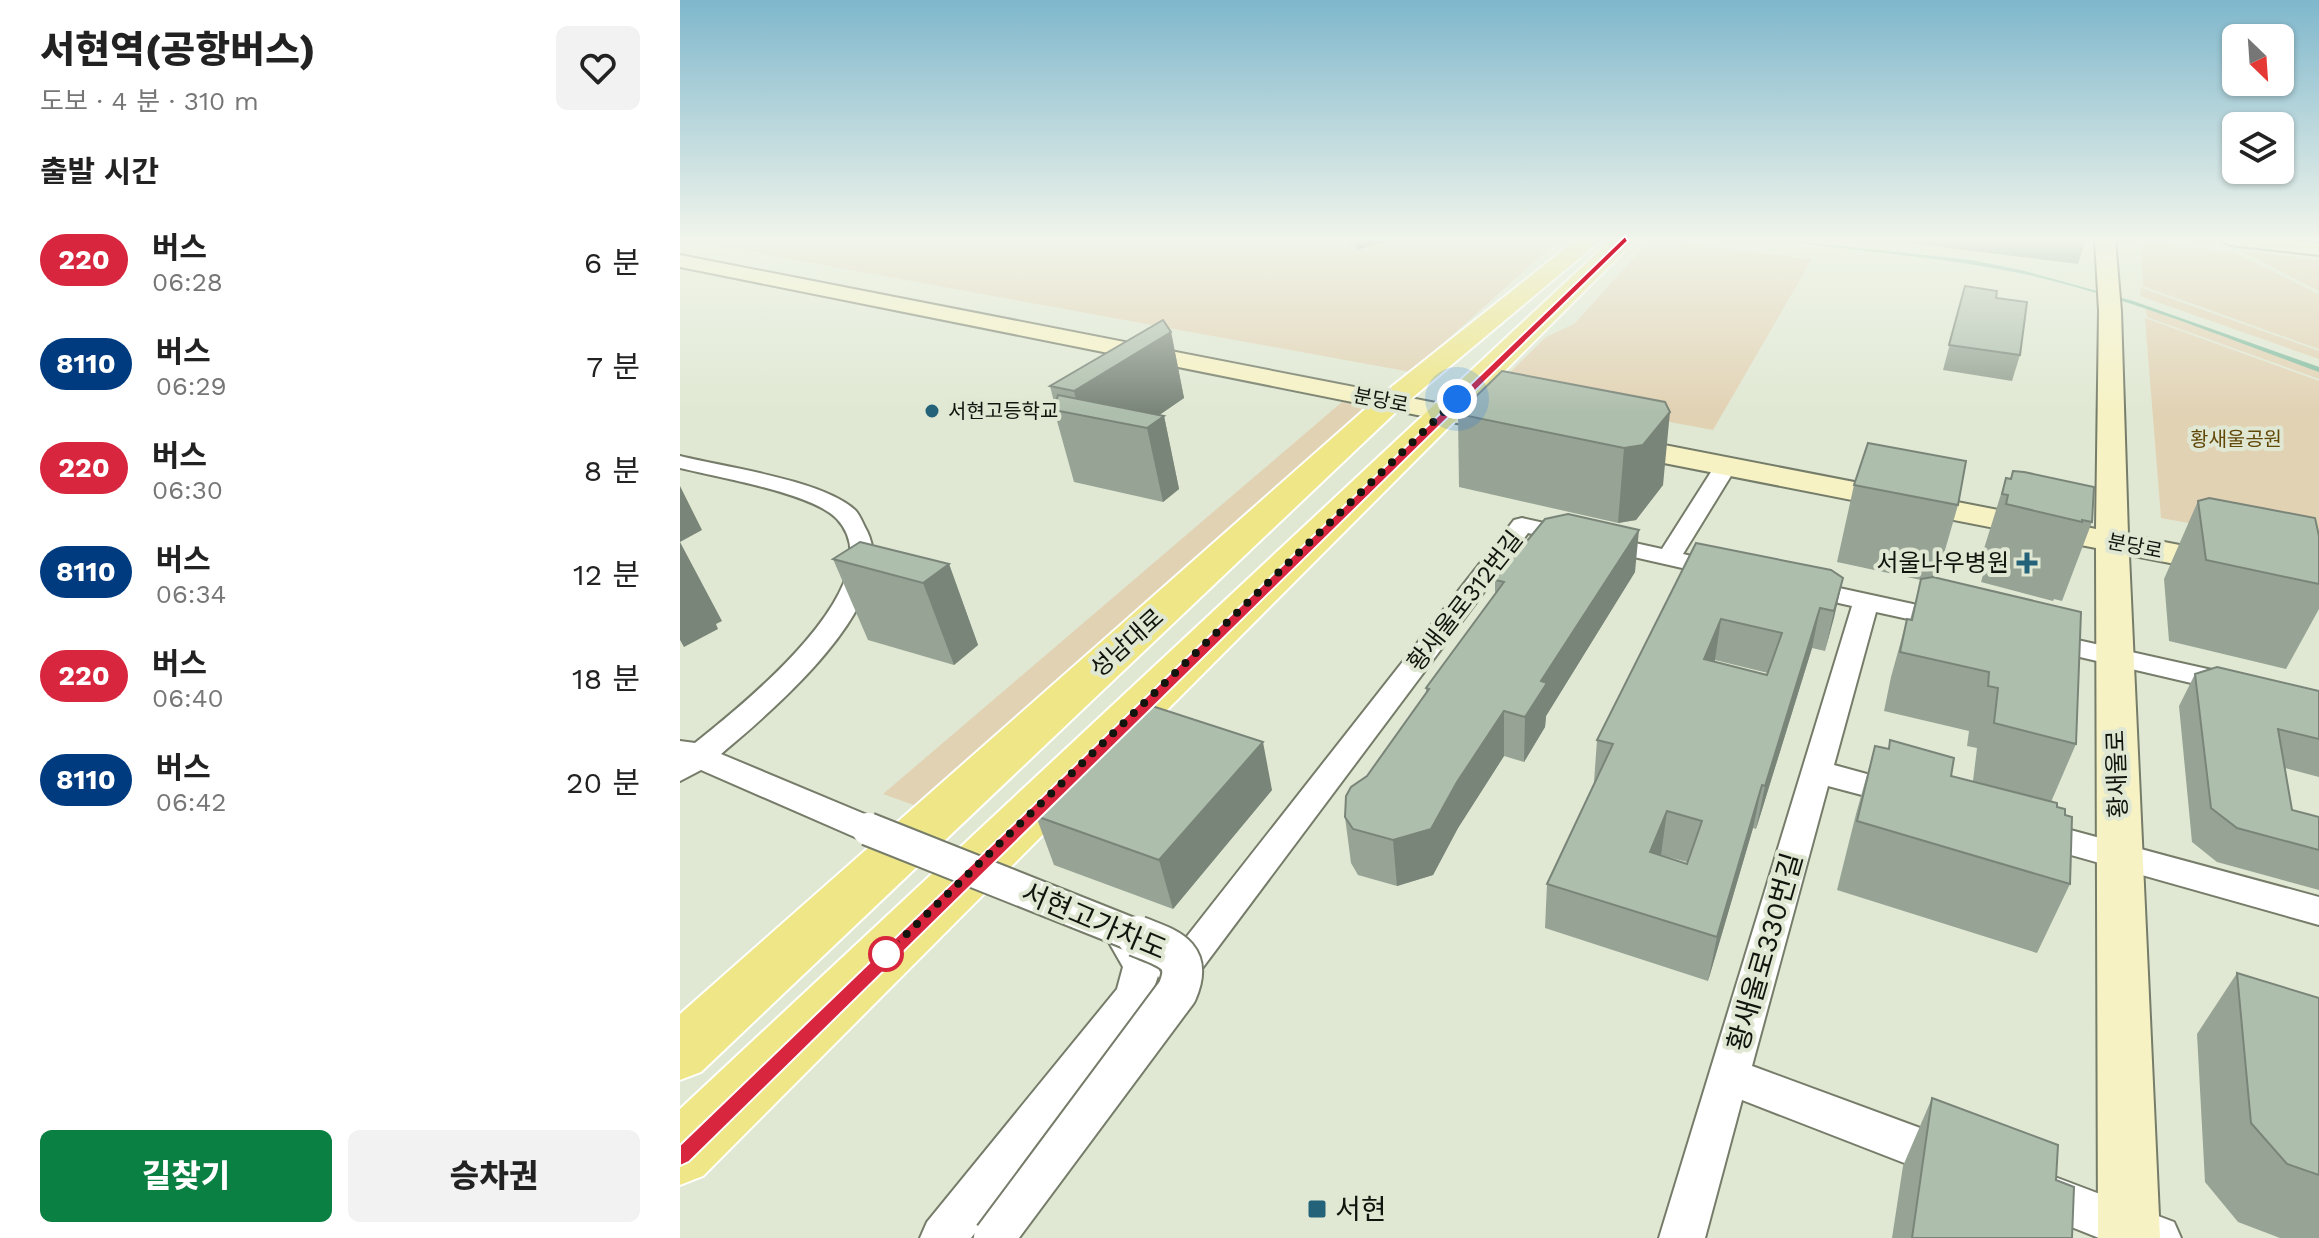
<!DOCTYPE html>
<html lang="ko">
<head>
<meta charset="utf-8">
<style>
	body { margin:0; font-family:"Work Sans","Noto Sans KR",sans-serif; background:#f2f2f2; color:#222; height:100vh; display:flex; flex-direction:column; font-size:30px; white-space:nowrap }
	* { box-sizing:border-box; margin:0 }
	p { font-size:26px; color:#767676 }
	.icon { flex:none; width:44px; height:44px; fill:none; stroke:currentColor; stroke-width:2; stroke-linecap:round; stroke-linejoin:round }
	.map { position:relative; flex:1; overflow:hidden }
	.side { display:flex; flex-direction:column; background:#fff; width:680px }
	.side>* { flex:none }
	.badge { padding:0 16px; border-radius:26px; font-size:28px; line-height:52px }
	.needle { width:52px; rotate:155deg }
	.tools { position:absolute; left:1542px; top:24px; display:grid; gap:16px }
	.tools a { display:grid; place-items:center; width:72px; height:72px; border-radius:12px; background:#fff; box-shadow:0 2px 6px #0004; font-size:40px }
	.you { position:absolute; width:40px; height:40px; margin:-20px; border:6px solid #fff; border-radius:50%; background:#1a73e8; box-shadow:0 0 0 12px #1a73e833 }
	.map>.badge { position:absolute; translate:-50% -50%; box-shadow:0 0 0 4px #fff }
	h2 { padding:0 40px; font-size:30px; line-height:72px }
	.round { display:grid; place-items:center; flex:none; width:84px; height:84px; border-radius:12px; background:#f2f2f2 }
	.overview { display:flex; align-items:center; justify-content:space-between; height:136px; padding:0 40px }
	h1 { font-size:38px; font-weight:800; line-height:60px }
	.primary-button { display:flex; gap:16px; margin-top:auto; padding:16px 40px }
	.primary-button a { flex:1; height:92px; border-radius:12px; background:#0b8043; color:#fff; font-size:32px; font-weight:800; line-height:92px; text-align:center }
	.primary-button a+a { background:#f2f2f2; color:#222 }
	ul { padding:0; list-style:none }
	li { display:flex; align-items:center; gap:24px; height:104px; padding:0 40px }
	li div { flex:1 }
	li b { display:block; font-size:30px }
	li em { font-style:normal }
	li .badge { min-width:88px; font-weight:700; text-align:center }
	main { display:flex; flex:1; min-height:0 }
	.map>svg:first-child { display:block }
	.green { fill:#e2d2b4 }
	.water { fill:#83bca1 }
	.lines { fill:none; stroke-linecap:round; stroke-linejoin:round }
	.street-casing { stroke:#757c69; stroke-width:4 }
	.secondary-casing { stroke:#757c69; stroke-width:4 }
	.primary-casing { stroke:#fff; stroke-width:4 }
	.street { fill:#fff; fill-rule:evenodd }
	.secondary { fill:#f7f2c4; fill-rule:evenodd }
	.primary { fill:#efe688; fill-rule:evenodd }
	.street-bridge-far1-casing { stroke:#757c69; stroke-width:36; stroke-linecap:butt }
	.street-bridge-casing { stroke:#757c69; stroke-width:44; stroke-linecap:butt }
	.street-bridge-far1 { stroke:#fff; stroke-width:32 }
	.street-bridge { stroke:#fff; stroke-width:40 }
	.wall { fill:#96a395; fill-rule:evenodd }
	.shaded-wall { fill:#7a8579 }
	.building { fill:#aebead; stroke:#7a8579; stroke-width:2; fill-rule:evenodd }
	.line { fill:#d7263d; stroke:#fff; stroke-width:2 }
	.walk { stroke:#12150e; stroke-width:8; stroke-dasharray:0 14.4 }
	.poi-dot { fill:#236278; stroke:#e0e8d3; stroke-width:3 }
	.stop-dot { fill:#fff; stroke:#d7263d; stroke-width:4 }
	.labels { text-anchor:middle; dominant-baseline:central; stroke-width:8; stroke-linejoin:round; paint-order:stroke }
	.far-street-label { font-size:20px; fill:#12150e; stroke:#e0e8d3 }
	.far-poi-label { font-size:20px; fill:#12150e; stroke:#e0e8d3; text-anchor:start }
	.far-park-label { font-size:20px; fill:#614708; stroke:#e0e8d3 }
	.poi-label { font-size:24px; fill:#12150e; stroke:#e0e8d3; text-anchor:end }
	.street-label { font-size:24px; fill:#12150e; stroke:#e0e8d3 }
	.near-street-label { font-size:28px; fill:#12150e; stroke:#e0e8d3 }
	.near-poi-label { font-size:28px; fill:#12150e; stroke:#e0e8d3; text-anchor:start }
</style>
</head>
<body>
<main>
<section class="side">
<div class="overview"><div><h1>서현역(공항버스)</h1><p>도보 · 4 분 · 310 m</p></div><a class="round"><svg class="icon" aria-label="heart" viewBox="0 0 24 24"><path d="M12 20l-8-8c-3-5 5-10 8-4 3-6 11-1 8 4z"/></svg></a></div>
<h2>출발 시간</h2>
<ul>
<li><span class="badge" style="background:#d7263d;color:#fff">220</span><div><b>버스</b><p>06:28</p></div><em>6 분</em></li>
<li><span class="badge" style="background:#003b80;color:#fff">8110</span><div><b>버스</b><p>06:29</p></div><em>7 분</em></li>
<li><span class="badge" style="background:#d7263d;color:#fff">220</span><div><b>버스</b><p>06:30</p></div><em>8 분</em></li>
<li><span class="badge" style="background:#003b80;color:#fff">8110</span><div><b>버스</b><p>06:34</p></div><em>12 분</em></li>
<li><span class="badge" style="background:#d7263d;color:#fff">220</span><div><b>버스</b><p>06:40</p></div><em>18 분</em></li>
<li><span class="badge" style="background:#003b80;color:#fff">8110</span><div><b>버스</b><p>06:42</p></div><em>20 분</em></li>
</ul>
<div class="primary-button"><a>길찾기</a><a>승차권</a></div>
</section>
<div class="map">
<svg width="1639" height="1238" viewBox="0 0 1639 1238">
	<rect width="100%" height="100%" fill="#e0e8d3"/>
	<g class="green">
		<path d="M 0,239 L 880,239 L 731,372 Z"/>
		<path d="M 971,239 L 1132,259 L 1033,430 L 821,391 L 820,382 L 866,337 L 894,324 Z"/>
		<path d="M 1471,242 L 1555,253 L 1639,294 L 1639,349 L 1463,286 L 1461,244 Z"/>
		<path d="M 1558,250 L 1639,260 L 1639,291 Z"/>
		<path d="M 1461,288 L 1639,351 L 1639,359 L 1460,296 Z"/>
		<path d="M 1465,307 L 1639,367 L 1639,379 L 1467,317 Z"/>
		<path d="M 1465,318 L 1639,381 L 1639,547 L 1481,518 Z"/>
		<path d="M 662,402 L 683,406 L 686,416 L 250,811 L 203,794 Z"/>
	</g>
	<path class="water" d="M 1092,239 L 1291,260 L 1341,270 L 1453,301 L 1639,367 L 1639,372 C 1546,338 1454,300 1357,277 C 1270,257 1180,252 1092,239 Z"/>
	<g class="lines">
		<g class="street-casing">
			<g id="street">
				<path d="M 0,456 C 44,467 142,480 175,510 C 180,515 183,524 187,531 C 222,602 90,713 41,754 L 199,820 L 204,829 L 199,838 L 188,841 L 177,838 L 21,770 L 0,781 L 0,741 L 15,743 C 59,708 217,583 157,519 C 133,493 36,477 0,468 Z"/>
				<path d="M 1046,460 L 1057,466 L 1003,554 L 1051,565 L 1054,570 L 1051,575 L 1042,577 L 848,533 L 509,986 L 496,991 L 483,986 L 478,976 L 467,1008 L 291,1238 L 240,1238 L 247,1222 L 437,989 L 443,967 L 423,932 L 428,922 C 458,911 469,943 480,966 L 479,972 L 834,520 L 842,518 L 982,549 L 1038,461 Z"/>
				<path d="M 1127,581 L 1265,611 L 1274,613 L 1278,619 L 1274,625 L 1265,627 L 1196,612 L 1154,765 L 1227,785 L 1232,793 L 1227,801 L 1216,804 L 1148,786 L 1072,1066 L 1278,1142 L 1284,1157 L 1278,1172 L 1263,1178 L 1062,1100 L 1025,1238 L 979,1238 L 1172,606 L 1118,594 L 1114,589 L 1118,584 Z"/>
				<path d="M 1366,633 L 1550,674 L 1560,677 L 1564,683 L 1560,689 L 1550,692 L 1357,647 L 1353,641 L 1357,635 Z"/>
				<path d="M 1357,821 L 1639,897 L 1639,925 L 1345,842 L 1341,833 L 1345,824 Z"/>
				<path d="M 1359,1171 L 1494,1222 L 1501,1238 L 1419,1238 L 1344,1208 L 1337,1193 L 1344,1178 Z"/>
			</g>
		</g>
		<g class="secondary-casing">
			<g id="secondary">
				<path d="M 1415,239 L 1435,239 L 1441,311 L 1448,535 L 1639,572 L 1639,592 L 1449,555 L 1480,1238 L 1418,1238 L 1416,548 L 938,454 L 928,451 L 924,445 L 928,439 L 938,436 L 1416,529 L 1419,311 Z"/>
				<path d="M 1540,239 L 1603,239 L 1639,243 L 1639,255 L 1550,245 Z"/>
				<path d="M 0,255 L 797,411 L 807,413 L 811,419 L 807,425 L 797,427 L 0,267 Z"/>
			</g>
		</g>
		<g class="primary-casing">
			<g id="primary">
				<path d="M 897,239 L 922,239 L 720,408 L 21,1072 L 0,1080 L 0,1014 L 700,396 Z"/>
				<path d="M 932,239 L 956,239 L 23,1176 L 0,1185 L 0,1109 Z"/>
			</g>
		</g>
		<use href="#street" class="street"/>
		<use href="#secondary" class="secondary"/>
		<use href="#primary" class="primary"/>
		<g class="street-bridge-far1-casing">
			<path id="street-bridge-far1" d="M 188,829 L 462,938"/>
		</g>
		<g class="street-bridge-casing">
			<path id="street-bridge" d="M 314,1238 L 497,992 C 514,953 486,948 457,936"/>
		</g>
		<use href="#street-bridge-far1" class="street-bridge-far1"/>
		<use href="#street-bridge" class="street-bridge"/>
	</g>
	<g class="wall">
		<path d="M 665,239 L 710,239 L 710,240 L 677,250 Z"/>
		<path d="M 1196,239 L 1406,239 L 1398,264 Z"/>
		<path d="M 1285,286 L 1316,298 L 1340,355 L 1332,381 L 1263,370 Z"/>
		<path d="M 491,332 L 504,398 L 479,415 L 484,416 L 499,489 L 483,502 L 394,482 L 374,410 L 375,406 L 370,386 Z"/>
		<path d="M 985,402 L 983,485 L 956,520 L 938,523 L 779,487 L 778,414 Z"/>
		<path d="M 1333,471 L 1412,522 L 1382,601 L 1374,599 L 1373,601 L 1301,582 L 1304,572 L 1298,571 L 1302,555 L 1326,478 L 1330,479 Z"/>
		<path d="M 1174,485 L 1278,505 L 1257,578 L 1396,744 L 1371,802 L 1377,807 L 1390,884 L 1357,953 L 1157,890 L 1176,814 L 1195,746 L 1208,749 L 1210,740 L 1271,776 L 1293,781 L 1297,748 L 1287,746 L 1289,731 L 1204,711 L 1211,677 L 1227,619 L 1230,620 L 1241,580 L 1157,562 Z"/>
		<path d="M 1518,501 L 1639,536 L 1639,609 L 1606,669 L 1489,641 L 1484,579 Z"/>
		<path d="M 1016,543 L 1163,578 L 1145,651 L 1132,648 L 1076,829 L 1073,828 L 1028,981 L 865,928 L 867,884 L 915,783 L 914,782 L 917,740 ZM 1035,660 L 1088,673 L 1087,675 L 1034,662 ZM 981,855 L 1007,862 L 1007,864 L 981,856 Z"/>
		<path d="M 153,559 L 269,564 L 298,645 L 274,665 L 188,640 Z"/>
		<path d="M 955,572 L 866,716 L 865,727 L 844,762 L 824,756 L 778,828 L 753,875 L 717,886 L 678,875 L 671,863 L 665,817 L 687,776 L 746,694 L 746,688 L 815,594 L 815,580 Z"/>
		<path d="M 1515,674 L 1639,691 L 1639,777 L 1605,768 L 1612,810 L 1639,850 L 1639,890 L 1537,862 L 1512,842 L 1499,706 Z"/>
		<path d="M 592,790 L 493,909 L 374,865 L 356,816 Z"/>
		<path d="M 1557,973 L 1639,998 L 1639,1238 L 1600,1238 L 1558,1222 L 1525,1182 L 1517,1034 Z"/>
		<path d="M 1252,1098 L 1376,1180 L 1392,1238 L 1212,1238 L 1223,1166 Z"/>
	</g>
	<g class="shaded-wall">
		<path d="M 677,239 L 710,239 L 710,240 L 677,250 Z"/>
		<path d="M 491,332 L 504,398 L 462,427 L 400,415 L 394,391 Z"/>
		<path d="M 990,412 L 983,485 L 956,520 L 938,523 L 944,448 Z"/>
		<path d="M 484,416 L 499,489 L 483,502 L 467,428 Z"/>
		<path d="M 0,486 L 22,530 L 0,542 L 42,621 L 36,624 L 38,629 L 4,647 L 0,640 Z"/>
		<path d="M 959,530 L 955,572 L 866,716 L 865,727 L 844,762 L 845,717 L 861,681 Z"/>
		<path d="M 269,564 L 298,645 L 274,665 L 243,583 Z"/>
		<path d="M 1163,578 L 1154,618 L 1145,651 L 1154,611 Z"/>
		<path d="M 1140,608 L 1132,648 L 1076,829 L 1085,786 Z"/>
		<path d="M 1041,619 L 1035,660 L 1018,701 L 1024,659 Z"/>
		<path d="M 824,711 L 824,756 L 778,828 L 753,875 L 717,886 L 713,840 L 777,782 Z"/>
		<path d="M 583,742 L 592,790 L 493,909 L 479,860 Z"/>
		<path d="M 1082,785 L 1073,828 L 1028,981 L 1037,937 Z"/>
		<path d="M 987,811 L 981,855 L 964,896 L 970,852 Z"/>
	</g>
	<g class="building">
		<path d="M 1285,286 L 1317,291 L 1316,298 L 1347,302 L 1340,355 L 1269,345 Z"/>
		<path d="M 483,320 L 491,332 L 394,391 L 370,386 Z"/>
		<path d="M 822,371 L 985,402 L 990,412 L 963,445 L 944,448 L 778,414 Z"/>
		<path d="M 378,395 L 484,416 L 467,428 L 374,410 Z"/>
		<path d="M 1188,443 L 1286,461 L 1278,505 L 1174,485 Z"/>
		<path d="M 1333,471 L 1344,472 L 1414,487 L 1412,522 L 1402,520 L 1402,522 L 1326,504 L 1328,495 L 1322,494 L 1326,478 L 1331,479 Z"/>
		<path d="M 1529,498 L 1635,518 L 1639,536 L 1639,584 L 1526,560 L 1518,501 Z"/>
		<path d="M 888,514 L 959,530 L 861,681 L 867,683 L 845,717 L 824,711 L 777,782 L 751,829 L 713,840 L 673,829 L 665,817 L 666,796 L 671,787 L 687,776 L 749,689 L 746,688 L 824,582 L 815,580 L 865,519 Z"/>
		<path d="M 180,542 L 269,564 L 243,583 L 153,559 Z"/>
		<path d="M 1016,543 L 1151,570 L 1163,578 L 1154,611 L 1140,608 L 1085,786 L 1082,785 L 1037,937 L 867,884 L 933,744 L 917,740 ZM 1041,619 L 1102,633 L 1087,675 L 1024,659 ZM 987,811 L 1022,821 L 1007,864 L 970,852 Z"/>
		<path d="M 1253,577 L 1401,612 L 1396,744 L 1314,723 L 1318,688 L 1308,686 L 1309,672 L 1220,652 L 1227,619 L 1232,620 L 1241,579 Z"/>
		<path d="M 1537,667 L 1639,691 L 1639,739 L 1598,729 L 1612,810 L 1639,817 L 1639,850 L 1557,828 L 1531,808 L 1515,674 Z"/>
		<path d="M 472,706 L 583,742 L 479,860 L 356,816 Z"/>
		<path d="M 1210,740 L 1274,758 L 1271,776 L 1377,803 L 1377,807 L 1385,809 L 1385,815 L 1392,817 L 1390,884 L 1177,821 L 1195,746 L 1209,749 Z"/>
		<path d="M 1557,973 L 1639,998 L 1639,1175 L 1607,1164 L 1571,1123 Z"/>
		<path d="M 1252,1098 L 1378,1145 L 1376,1180 L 1394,1187 L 1392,1238 L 1232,1238 Z"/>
	</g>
	<linearGradient id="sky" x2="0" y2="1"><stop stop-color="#7fb7cc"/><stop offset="0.58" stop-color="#f1f5eb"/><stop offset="1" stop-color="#f1f5eb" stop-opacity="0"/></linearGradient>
	<rect width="1639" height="412" fill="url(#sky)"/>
	<path class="line" d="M 945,236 L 948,241 L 9,1162 L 0,1166 L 0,1145 Z"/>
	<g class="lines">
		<path class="walk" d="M 206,954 L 777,399"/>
	</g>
	<g class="poi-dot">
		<circle cx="252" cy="411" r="8"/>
		<path d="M1343 551h8v8h8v8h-8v8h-8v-8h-8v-8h8z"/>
		<rect x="627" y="1199" width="20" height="20" rx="4"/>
	</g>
	<circle class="stop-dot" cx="206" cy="954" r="16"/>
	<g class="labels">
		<g class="far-street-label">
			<text transform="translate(701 400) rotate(11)">분당로</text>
			<text transform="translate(1455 546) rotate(11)">분당로</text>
		</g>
		<g class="far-poi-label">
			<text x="268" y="411">서현고등학교</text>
		</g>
		<g class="far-park-label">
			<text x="1556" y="439">황새울공원</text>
		</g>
		<g class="poi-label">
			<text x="1329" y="563">서울나우병원</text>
		</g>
		<g class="street-label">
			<text transform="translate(785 601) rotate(-52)">황새울로312번길</text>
			<text transform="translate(447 643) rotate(-42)">성남대로</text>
			<text transform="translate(1437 774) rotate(-92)">황새울로</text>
		</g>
		<g class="near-street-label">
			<text transform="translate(414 921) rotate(23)">서현고가차도</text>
			<text transform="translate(1085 952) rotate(-74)">황새울로330번길</text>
		</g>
		<g class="near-poi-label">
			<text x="655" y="1209">서현</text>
		</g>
	</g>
</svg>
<div class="tools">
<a><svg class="needle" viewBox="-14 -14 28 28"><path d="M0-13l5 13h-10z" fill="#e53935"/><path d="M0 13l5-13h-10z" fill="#767676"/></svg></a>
<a><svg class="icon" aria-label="layers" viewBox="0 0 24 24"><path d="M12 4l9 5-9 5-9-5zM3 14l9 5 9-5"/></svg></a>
</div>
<div class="you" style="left:777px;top:399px"></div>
</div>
</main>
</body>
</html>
